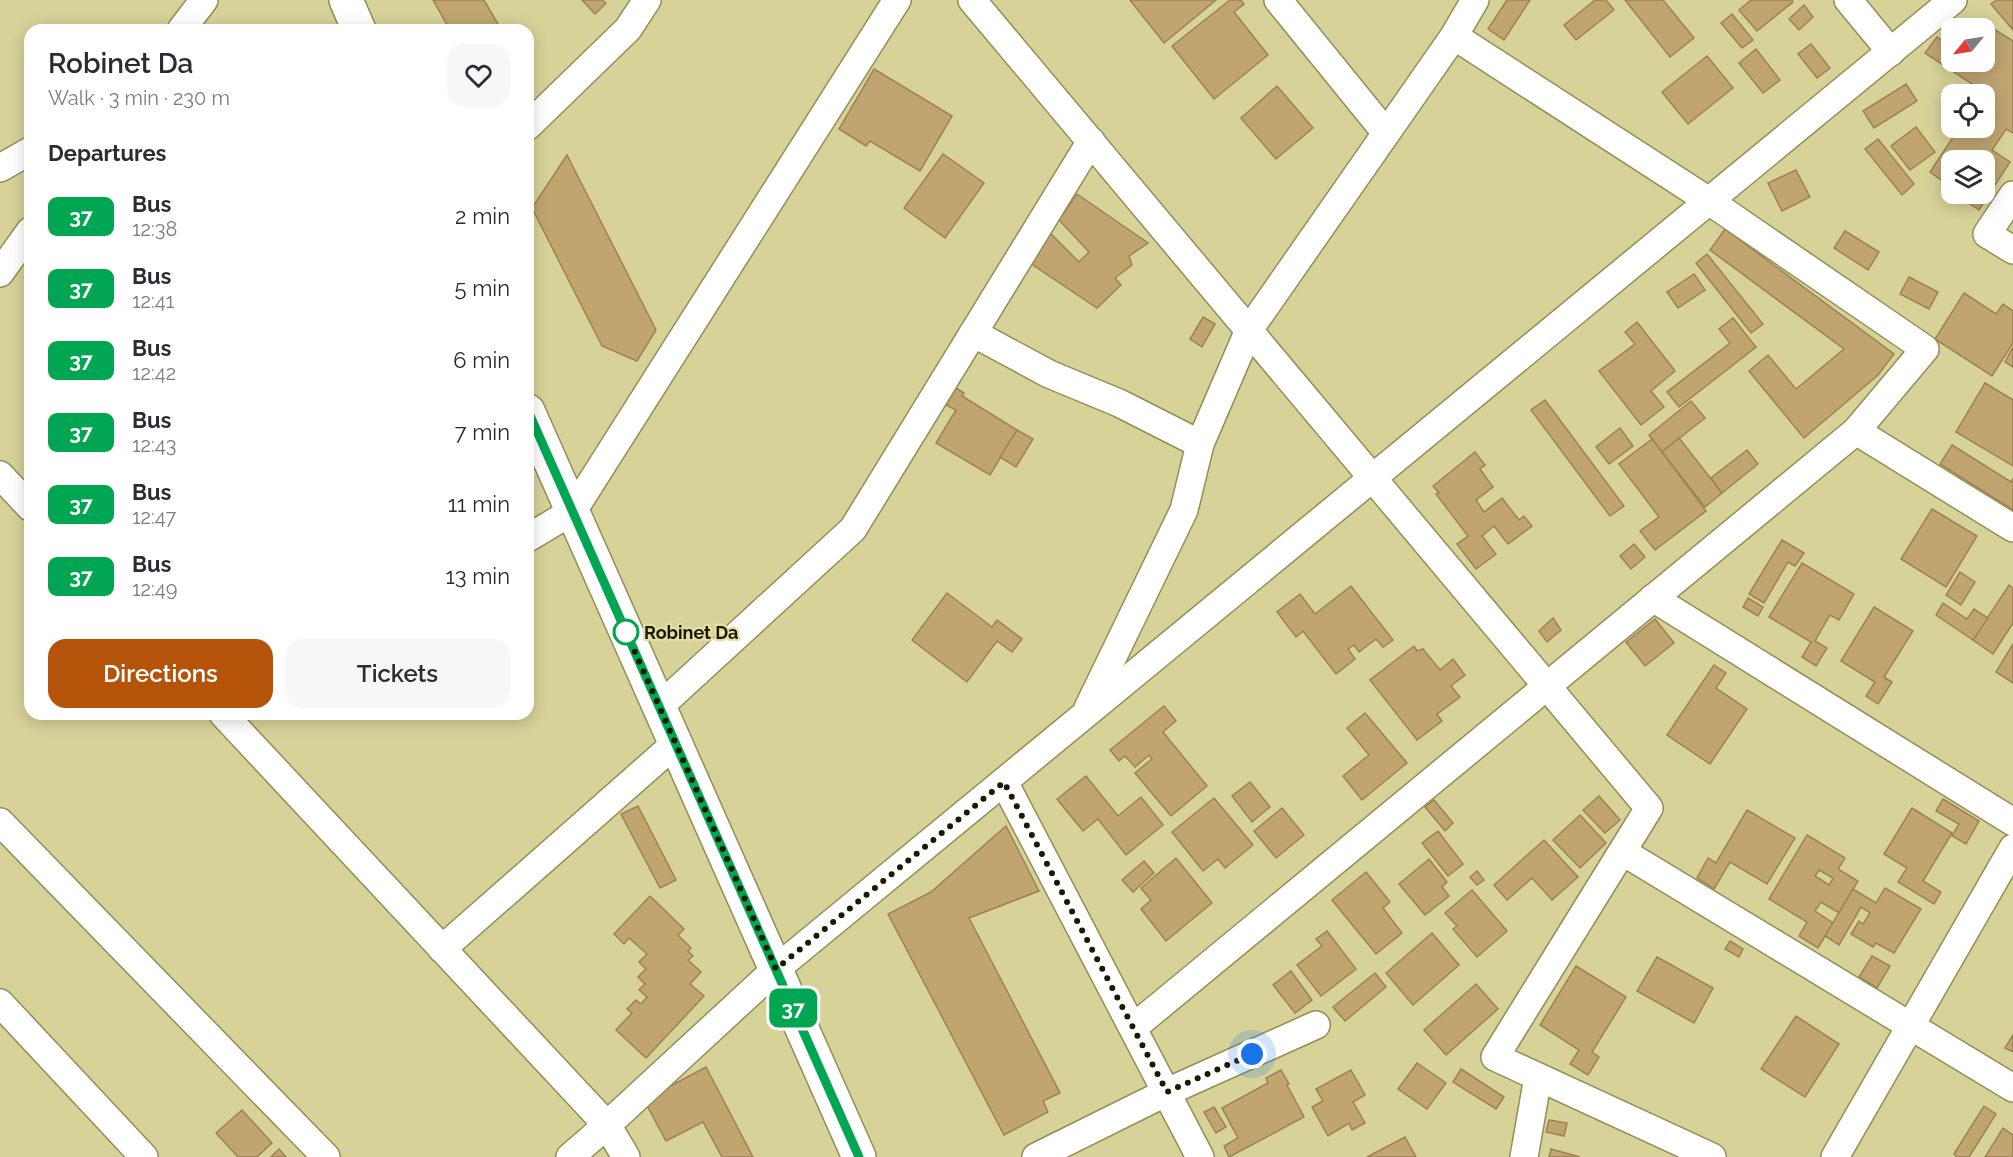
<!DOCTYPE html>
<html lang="en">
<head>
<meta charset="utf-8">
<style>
	body { margin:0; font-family:Raleway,sans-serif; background:#f7f7f7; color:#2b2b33; height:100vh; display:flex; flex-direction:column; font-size:22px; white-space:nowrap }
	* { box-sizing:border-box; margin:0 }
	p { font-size:20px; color:#7c7c81 }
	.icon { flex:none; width:33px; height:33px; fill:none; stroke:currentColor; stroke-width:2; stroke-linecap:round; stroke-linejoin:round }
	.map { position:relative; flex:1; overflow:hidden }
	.panel { position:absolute; left:24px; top:24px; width:510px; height:696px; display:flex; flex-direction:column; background:#fff; border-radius:18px; box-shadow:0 3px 15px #0003 }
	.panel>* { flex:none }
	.badge { padding:0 12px; border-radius:9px; font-size:21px; line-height:39px }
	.needle { width:39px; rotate:240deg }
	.controls { position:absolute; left:1941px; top:18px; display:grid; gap:12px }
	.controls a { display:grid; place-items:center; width:54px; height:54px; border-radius:12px; background:#fff; box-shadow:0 3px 15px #0003; font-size:30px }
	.you { position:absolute; width:30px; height:30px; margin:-15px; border:4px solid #fff; border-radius:50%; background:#1a73e8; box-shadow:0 0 0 9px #1a73e833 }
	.map>.badge { position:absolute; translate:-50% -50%; box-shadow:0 0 0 3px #fff }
	h2 { padding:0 24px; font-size:22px; line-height:54px }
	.round { display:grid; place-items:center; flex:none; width:63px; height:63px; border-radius:18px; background:#f7f7f7 }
	.overview { display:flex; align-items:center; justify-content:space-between; height:102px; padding:0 24px }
	h1 { font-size:28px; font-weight:600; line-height:45px }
	.action { display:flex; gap:12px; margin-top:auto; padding:12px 24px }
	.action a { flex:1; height:69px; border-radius:18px; background:#b45309; color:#fff; font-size:24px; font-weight:600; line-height:69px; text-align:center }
	.action a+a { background:#f7f7f7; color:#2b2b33 }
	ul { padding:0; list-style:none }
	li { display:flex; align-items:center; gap:18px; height:72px; padding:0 24px }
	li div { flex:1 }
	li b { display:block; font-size:22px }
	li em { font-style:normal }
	li .badge { min-width:66px; font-weight:700; text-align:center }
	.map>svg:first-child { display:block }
	.building { fill:#c0a571; stroke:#9d8350; stroke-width:1.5; fill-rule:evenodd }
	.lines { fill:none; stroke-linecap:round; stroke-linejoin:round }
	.street-casing { stroke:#938e56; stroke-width:30 }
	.secondary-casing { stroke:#938e56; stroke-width:36 }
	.street { stroke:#fff; stroke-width:27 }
	.secondary { stroke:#fff; stroke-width:33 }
	.line-casing { stroke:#fff; stroke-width:14 }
	.line { stroke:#00a651; stroke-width:9 }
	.walk { stroke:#1b1903; stroke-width:6; stroke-dasharray:0 10.8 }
	.stop-dot { fill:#fff; stroke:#00a651; stroke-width:3 }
	.labels { text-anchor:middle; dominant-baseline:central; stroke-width:4.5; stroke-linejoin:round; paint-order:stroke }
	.stop-label { font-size:18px; font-weight:bold; fill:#1b1903; stroke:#e4dfa4; text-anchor:start }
</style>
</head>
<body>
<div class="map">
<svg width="2013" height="1157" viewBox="0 0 2013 1157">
	<rect width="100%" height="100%" fill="#d7d298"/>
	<g class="building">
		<path d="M 433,0 L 484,0 L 498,24 L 492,30 L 450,30 Z"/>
		<path d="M 582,0 L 602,0 L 606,3 L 595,14 Z"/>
		<path d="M 1130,0 L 1216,0 L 1164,43 Z"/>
		<path d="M 1230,0 L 1241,0 L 1244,4 L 1234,12 L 1268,55 L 1214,99 L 1172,46 Z"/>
		<path d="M 1507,0 L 1530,0 L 1504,40 L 1488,29 Z"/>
		<path d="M 1595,0 L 1606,0 L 1614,10 L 1576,40 L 1564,25 Z"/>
		<path d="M 1625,0 L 1663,0 L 1694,38 L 1670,57 Z"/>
		<path d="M 1751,0 L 1792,0 L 1793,2 L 1757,31 L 1739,10 Z"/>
		<path d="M 1996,0 L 2013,0 L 2013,30 L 1991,4 Z"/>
		<path d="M 1804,5 L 1813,17 L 1799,30 L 1789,19 Z"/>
		<path d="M 1732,14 L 1753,40 L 1742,48 L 1721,23 Z"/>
		<path d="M 1992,28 L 2013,41 L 2013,133 L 2006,129 L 1992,150 L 2010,162 L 1979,210 L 1961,198 L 1964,194 L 1984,194 L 1984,160 L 1952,160 L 1952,180 L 1948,185 L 1930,172 L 1959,128 L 1984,128 L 1984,94 L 1980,94 L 1983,91 L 1925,53 L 1937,37 L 1952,47 L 1952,62 L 1984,62 L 1984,40 Z"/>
		<path d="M 1811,44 L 1830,68 L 1817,78 L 1798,54 Z"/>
		<path d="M 1756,49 L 1780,80 L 1763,93 L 1739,63 Z"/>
		<path d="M 1707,56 L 1733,88 L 1688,124 L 1662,92 Z"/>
		<path d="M 874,69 L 952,116 L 920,171 L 870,141 L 866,146 L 839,129 Z"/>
		<path d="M 1906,84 L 1917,101 L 1874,128 L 1863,111 Z"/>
		<path d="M 1277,86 L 1313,128 L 1276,159 L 1241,118 Z"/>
		<path d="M 1916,127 L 1935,152 L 1910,170 L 1891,146 Z"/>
		<path d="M 1878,139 L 1914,184 L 1902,195 L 1865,149 Z"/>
		<path d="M 943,154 L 984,183 L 945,238 L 904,208 Z"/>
		<path d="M 567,155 L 656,330 L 637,361 L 602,346 L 532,208 Z"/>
		<path d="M 1796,170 L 1810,197 L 1782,211 L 1768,183 Z"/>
		<path d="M 1077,194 L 1148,243 L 1129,256 L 1132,265 L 1115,278 L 1121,285 L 1097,308 L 1030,263 L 1050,233 L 1079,262 L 1089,252 L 1059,220 Z"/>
		<path d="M 1725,229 L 1894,354 L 1878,375 L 1804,438 L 1749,371 L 1768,355 L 1796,389 L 1844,349 L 1710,250 Z"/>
		<path d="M 1845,231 L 1879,252 L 1868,270 L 1834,248 Z"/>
		<path d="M 1707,254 L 1763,324 L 1751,333 L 1696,263 Z"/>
		<path d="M 1694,274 L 1705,290 L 1678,308 L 1667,292 Z"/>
		<path d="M 1909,277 L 1938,292 L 1929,309 L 1900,294 Z"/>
		<path d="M 1964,293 L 1996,314 L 2003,304 L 2013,311 L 2013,343 L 1992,376 L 1935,339 Z"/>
		<path d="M 1203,317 L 1215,324 L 1202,347 L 1190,339 Z"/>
		<path d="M 1733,318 L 1756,347 L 1679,407 L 1667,392 L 1730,343 L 1719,329 Z"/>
		<path d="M 1637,322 L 1675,371 L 1651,391 L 1664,407 L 1641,425 L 1599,371 L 1635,344 L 1625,332 Z"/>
		<path d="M 2013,347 L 2013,367 L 2005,362 Z"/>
		<path d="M 1985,383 L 2013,400 L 2013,466 L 1956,432 Z"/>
		<path d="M 956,388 L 964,393 L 962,396 L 1017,430 L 990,475 L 936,443 L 956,410 L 946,405 Z"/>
		<path d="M 1545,400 L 1624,506 L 1610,516 L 1531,410 Z"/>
		<path d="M 1691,401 L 1705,418 L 1662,452 L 1649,435 Z"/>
		<path d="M 1620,428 L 1633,446 L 1609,464 L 1596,447 Z"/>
		<path d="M 1017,430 L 1033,439 L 1016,467 L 1000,457 Z"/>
		<path d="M 1679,438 L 1722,493 L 1705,507 L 1662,452 Z"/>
		<path d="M 1652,439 L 1706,511 L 1655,550 L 1640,531 L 1659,517 L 1619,464 Z"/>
		<path d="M 1952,445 L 2011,482 L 2013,479 L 2013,510 L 1940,464 Z"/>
		<path d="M 1747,450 L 1758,464 L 1722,493 L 1711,478 Z"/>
		<path d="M 1475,452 L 1485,465 L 1480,469 L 1493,487 L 1476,500 L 1484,512 L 1502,498 L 1519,520 L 1524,516 L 1532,526 L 1508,544 L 1494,526 L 1482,536 L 1496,554 L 1476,569 L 1457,544 L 1468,536 L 1436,494 L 1439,493 L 1433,486 Z"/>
		<path d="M 1932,509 L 1977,536 L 1946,587 L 1901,559 Z"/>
		<path d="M 1782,540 L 1804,553 L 1795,566 L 1788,562 L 1764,603 L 1749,594 Z"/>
		<path d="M 1634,544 L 1645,557 L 1631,569 L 1620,556 Z"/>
		<path d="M 1802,563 L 1854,594 L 1839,620 L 1830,615 L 1815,641 L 1827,648 L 1816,666 L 1802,657 L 1811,642 L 1769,617 Z"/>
		<path d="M 1960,572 L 1975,582 L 1961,605 L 1946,595 Z"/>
		<path d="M 2009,585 L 2013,588 L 2013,623 L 1993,654 L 1973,640 Z"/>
		<path d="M 1351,586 L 1393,640 L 1383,647 L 1376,639 L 1359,652 L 1354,645 L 1348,649 L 1355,659 L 1336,674 L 1303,631 L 1296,637 L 1277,612 L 1300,594 L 1315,614 Z"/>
		<path d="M 947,593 L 992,627 L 997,620 L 1022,639 L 1012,652 L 997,641 L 967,682 L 912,640 Z"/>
		<path d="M 1748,598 L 1763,607 L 1758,616 L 1743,607 Z"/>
		<path d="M 1943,603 L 1967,619 L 1974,609 L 1988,618 L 1973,640 L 1936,615 Z"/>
		<path d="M 1874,607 L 1913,631 L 1884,677 L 1892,682 L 1878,704 L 1866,696 L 1875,682 L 1841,661 Z"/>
		<path d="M 1553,618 L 1561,630 L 1547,642 L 1539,631 Z"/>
		<path d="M 1655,619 L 1674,643 L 1645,666 L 1626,642 Z"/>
		<path d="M 2013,644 L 2013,683 L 1996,672 Z"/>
		<path d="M 1414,646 L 1417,651 L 1423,649 L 1440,670 L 1453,659 L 1465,675 L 1451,686 L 1460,697 L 1437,714 L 1442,721 L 1417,740 L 1370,680 Z"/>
		<path d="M 1714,665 L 1726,673 L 1716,688 L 1747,709 L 1710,764 L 1667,735 Z"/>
		<path d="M 1164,706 L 1176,721 L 1163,732 L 1207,786 L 1171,816 L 1135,773 L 1152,759 L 1149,755 L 1135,767 L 1125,756 L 1119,761 L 1110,750 Z"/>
		<path d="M 1365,713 L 1407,763 L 1362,800 L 1343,776 L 1369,755 L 1347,728 Z"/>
		<path d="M 1086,776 L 1118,816 L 1141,797 L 1163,825 L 1126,855 L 1098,819 L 1083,831 L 1057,799 Z"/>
		<path d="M 1250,782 L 1270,807 L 1252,822 L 1232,796 Z"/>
		<path d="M 1599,796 L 1620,820 L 1605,833 L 1583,810 Z"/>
		<path d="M 1214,798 L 1253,845 L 1225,868 L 1218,859 L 1203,871 L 1172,832 Z"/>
		<path d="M 1943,799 L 1979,821 L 1966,844 L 1952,836 L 1959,824 L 1936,811 Z"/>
		<path d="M 1434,800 L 1453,823 L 1445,831 L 1425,807 Z"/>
		<path d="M 638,806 L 676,880 L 660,888 L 621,814 Z"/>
		<path d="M 1282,808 L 1304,835 L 1276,858 L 1254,831 Z"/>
		<path d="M 1912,808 L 1952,833 L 1923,881 L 1941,892 L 1934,904 L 1898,882 L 1907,868 L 1884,854 Z"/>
		<path d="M 1747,810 L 1795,838 L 1767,884 L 1730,862 L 1714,889 L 1697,878 L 1708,858 L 1716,863 Z"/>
		<path d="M 1580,815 L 1606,843 L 1580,868 L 1553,840 Z"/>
		<path d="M 1006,826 L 1039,891 L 969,918 L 1060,1093 L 1043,1101 L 1048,1112 L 1004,1135 L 888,914 L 931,892 Z"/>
		<path d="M 1438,831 L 1463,864 L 1448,876 L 1422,843 Z"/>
		<path d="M 1807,835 L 1845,858 L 1838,869 L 1858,881 L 1839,913 L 1821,902 L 1815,911 L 1833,923 L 1818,948 L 1799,936 L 1807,922 L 1769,899 ZM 1819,870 L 1833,878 L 1829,885 L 1815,876 Z"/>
		<path d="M 1544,840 L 1578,877 L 1552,900 L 1532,878 L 1507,900 L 1494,885 Z"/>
		<path d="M 1176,858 L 1212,903 L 1166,941 L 1141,909 L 1151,900 L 1141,888 Z"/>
		<path d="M 1429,859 L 1447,882 L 1442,887 L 1449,896 L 1425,915 L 1399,884 Z"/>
		<path d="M 1144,861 L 1154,873 L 1133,892 L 1122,880 Z"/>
		<path d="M 1477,871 L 1484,880 L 1477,885 L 1470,877 Z"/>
		<path d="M 1366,872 L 1390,902 L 1383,908 L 1402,933 L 1376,954 L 1332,900 Z"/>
		<path d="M 1885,888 L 1921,909 L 1894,953 L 1876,943 L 1873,947 L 1851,934 L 1859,921 L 1863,924 L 1870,913 L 1861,907 L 1839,945 L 1825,936 L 1853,889 L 1876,903 Z"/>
		<path d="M 1472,890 L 1507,931 L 1477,957 L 1453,929 L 1457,926 L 1445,913 Z"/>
		<path d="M 650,896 L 684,929 L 678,935 L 691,948 L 688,951 L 693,956 L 688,960 L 701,972 L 690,984 L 704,996 L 646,1058 L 616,1030 L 632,1013 L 627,1009 L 636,1000 L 641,1004 L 647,997 L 639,990 L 645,984 L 638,977 L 646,969 L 639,962 L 647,954 L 629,938 L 624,944 L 614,934 Z"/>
		<path d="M 1327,931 L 1356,969 L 1321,996 L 1297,965 L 1322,946 L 1316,939 Z"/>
		<path d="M 1432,933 L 1459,965 L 1413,1005 L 1386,973 Z"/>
		<path d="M 1730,941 L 1743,949 L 1739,957 L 1725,949 Z"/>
		<path d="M 1872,956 L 1890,966 L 1877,988 L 1859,977 Z"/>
		<path d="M 1657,957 L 1713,988 L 1694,1023 L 1637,991 Z"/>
		<path d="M 1576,966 L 1626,997 L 1592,1052 L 1599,1057 L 1588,1075 L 1570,1064 L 1579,1050 L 1540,1025 Z"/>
		<path d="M 1291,971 L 1312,1000 L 1295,1013 L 1273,985 Z"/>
		<path d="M 1375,973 L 1386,987 L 1345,1021 L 1333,1007 Z"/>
		<path d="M 1476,984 L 1498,1009 L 1446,1055 L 1424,1030 Z"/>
		<path d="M 1796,1016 L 1839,1044 L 1805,1097 L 1761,1069 Z"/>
		<path d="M 2013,1035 L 2013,1052 L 2005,1048 Z"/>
		<path d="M 1417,1063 L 1446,1083 L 1427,1109 L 1398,1089 Z"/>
		<path d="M 706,1067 L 753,1157 L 722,1157 L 703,1122 L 666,1141 L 644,1100 Z"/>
		<path d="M 1461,1069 L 1504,1097 L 1496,1109 L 1453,1082 Z"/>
		<path d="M 1281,1070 L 1289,1084 L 1287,1085 L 1304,1117 L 1229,1157 L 1224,1146 L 1238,1138 L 1222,1108 L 1268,1083 L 1266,1078 Z"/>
		<path d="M 1351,1070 L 1365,1095 L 1353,1102 L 1365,1123 L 1352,1130 L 1349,1123 L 1328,1136 L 1312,1107 L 1323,1101 L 1316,1089 Z"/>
		<path d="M 1984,1106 L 1996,1114 L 1969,1157 L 1957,1157 L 1954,1154 Z"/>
		<path d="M 1214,1107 L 1226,1127 L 1216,1133 L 1204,1112 Z"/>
		<path d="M 242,1110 L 272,1143 L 257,1157 L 238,1157 L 216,1133 Z"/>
		<path d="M 1549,1120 L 1567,1123 L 1564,1136 L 1546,1132 Z"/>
		<path d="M 2003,1128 L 2013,1135 L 2013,1157 L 1985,1157 Z"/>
		<path d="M 1405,1137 L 1416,1157 L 1367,1157 Z"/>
		<path d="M 279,1149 L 286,1157 L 271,1157 Z"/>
		<path d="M 1551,1149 L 1580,1157 L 1549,1157 Z"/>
	</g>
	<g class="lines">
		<g class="street-casing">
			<g id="street">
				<path d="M 972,0 L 1649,808 L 1495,1057 L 1712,1157"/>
				<path d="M 1278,0 L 1386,133"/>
				<path d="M 1848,0 L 1891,52"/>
				<path d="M 181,30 L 204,0"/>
				<path d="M 528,126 L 628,29 L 647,0"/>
				<path d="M 0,168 L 30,151"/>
				<path d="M 2013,195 L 1987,234 L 2013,250"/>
				<path d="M 0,273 L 30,231"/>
				<path d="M 973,333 L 1049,374 L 1119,403 L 1200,444"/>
				<path d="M 1856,431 L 2013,528"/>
				<path d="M 0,475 L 30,507"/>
				<path d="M 528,538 L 573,511 L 897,0"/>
				<path d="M 1653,598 L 2013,822"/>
				<path d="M 659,707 L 853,529 L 1091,141"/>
				<path d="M 1088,708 L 1184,510 L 1200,444 L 1249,330 L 1454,36 L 1475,0"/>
				<path d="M 223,714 L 607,1125 L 626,1157"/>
				<path d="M 1004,782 L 1200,1157"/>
				<path d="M 0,822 L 326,1157"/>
				<path d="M 1623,852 L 2013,1088"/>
				<path d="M 442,949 L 676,743"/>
				<path d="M 0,1003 L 144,1157"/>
				<path d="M 1134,1027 L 1856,431 L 1925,349 L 1709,201 L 1454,36"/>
				<path d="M 570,1157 L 607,1125 L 776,969 L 1953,0"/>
				<path d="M 1036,1157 L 1167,1092 L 1316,1025"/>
				<path d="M 1524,1157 L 1538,1077"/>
				<path d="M 1835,1157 L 2013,848"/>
			</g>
		</g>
		<g class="secondary-casing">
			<g id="secondary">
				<path d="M 346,0 L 359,30"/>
				<path d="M 528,411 L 859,1157"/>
			</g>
		</g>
		<use href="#street" class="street"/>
		<use href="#secondary" class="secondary"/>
	</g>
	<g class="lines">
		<g class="line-casing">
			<path id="line" d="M 528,411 L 859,1157"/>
		</g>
		<use href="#line" class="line"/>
		<path class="walk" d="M 626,632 L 776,969 L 1004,782 L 1167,1092 L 1252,1054"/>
	</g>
	<circle class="stop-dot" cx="626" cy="632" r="12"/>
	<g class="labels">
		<g class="stop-label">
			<text x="644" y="632">Robinet Da</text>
		</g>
	</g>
</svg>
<div class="controls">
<a><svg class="needle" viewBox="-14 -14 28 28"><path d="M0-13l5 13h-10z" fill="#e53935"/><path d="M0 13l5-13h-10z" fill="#7c7c81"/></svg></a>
<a><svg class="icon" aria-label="locate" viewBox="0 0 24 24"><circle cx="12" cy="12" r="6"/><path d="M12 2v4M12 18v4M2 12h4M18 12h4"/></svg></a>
<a><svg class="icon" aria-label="layers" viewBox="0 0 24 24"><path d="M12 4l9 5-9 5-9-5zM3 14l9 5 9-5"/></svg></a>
</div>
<div class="you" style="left:1252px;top:1054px"></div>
<b class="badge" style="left:793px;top:1008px;background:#00a651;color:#fff">37</b>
<section class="panel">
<div class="overview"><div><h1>Robinet Da</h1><p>Walk · 3 min · 230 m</p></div><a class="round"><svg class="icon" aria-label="heart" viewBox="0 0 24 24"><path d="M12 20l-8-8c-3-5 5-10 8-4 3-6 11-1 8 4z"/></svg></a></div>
<h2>Departures</h2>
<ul>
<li><span class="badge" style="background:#00a651;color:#fff">37</span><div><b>Bus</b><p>12:38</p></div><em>2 min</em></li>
<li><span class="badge" style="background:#00a651;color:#fff">37</span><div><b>Bus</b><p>12:41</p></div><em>5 min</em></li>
<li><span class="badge" style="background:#00a651;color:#fff">37</span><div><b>Bus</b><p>12:42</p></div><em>6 min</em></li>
<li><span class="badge" style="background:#00a651;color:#fff">37</span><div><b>Bus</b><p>12:43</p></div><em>7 min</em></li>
<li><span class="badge" style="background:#00a651;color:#fff">37</span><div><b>Bus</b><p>12:47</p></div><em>11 min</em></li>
<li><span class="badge" style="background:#00a651;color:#fff">37</span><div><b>Bus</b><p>12:49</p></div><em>13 min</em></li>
</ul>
<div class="action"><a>Directions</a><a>Tickets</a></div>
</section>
</div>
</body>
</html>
